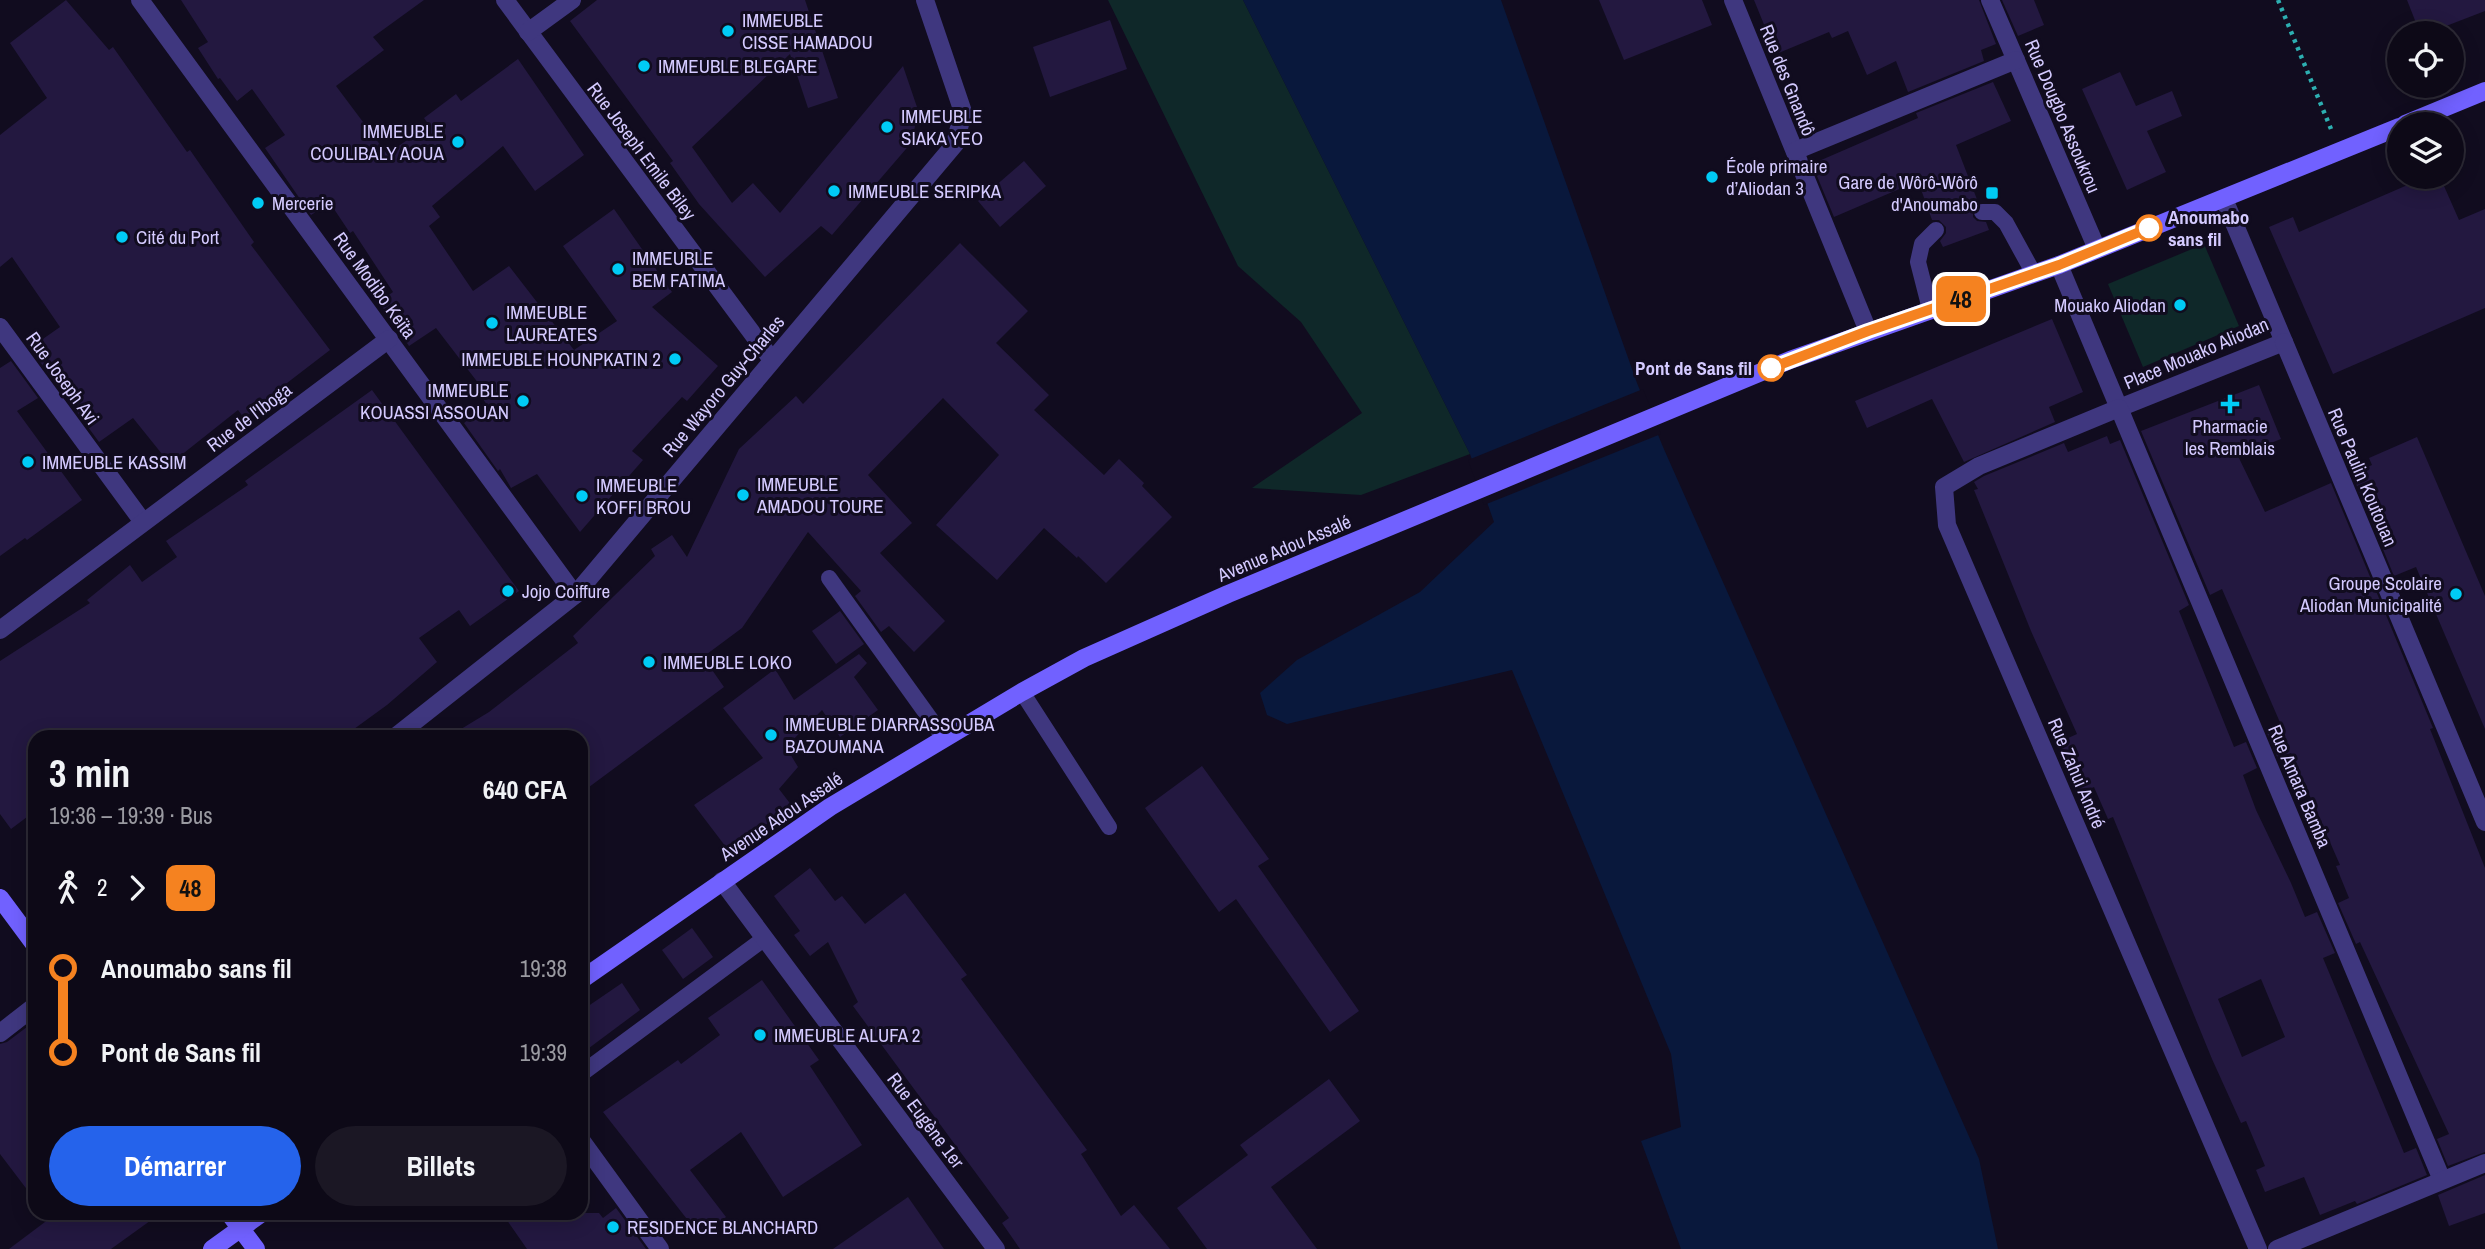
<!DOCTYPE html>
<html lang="fr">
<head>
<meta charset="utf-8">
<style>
	body { margin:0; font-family:"Archivo Narrow",sans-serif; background:#1b1724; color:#f1f3f6; height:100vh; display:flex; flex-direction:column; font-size:26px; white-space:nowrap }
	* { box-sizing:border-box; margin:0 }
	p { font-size:23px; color:#9a9aa1 }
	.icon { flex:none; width:38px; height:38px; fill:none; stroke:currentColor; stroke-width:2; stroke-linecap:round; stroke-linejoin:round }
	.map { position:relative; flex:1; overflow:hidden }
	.details { position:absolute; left:28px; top:730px; width:560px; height:490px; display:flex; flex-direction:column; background:#0d0917; border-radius:21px; box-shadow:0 4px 18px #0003,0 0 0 2px #2d2a36 }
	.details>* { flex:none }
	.badge { padding:0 14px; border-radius:10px; font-size:24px; line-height:46px }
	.buttons { position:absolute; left:2387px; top:21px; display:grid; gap:14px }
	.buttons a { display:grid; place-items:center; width:77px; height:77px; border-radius:50%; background:#0d0917; box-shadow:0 4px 18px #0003,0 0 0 2px #2d2a36; font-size:35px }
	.map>.badge { position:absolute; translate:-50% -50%; box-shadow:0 0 0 4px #fff }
	.legs { display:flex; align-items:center; gap:10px; height:77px; padding:0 21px; font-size:23px }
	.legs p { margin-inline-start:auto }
	.head { display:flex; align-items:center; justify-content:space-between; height:119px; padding:0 21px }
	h1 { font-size:38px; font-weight:700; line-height:52px }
	.primary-button { display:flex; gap:14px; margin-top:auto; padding:14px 21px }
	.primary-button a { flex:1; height:80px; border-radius:42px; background:#2563eb; color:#fff; font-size:28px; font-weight:700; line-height:80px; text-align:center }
	.primary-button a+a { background:#1b1724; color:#f1f3f6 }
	ul { padding:0 21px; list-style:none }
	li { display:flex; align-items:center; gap:24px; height:84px; font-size:26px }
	li i { display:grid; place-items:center; width:10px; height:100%; margin:0 9px; background:currentColor }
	li i::after { content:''; width:18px; height:18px; margin:-9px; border:5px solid; border-radius:50%; background:#0d0917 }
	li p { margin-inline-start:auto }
	li:first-child i { background:linear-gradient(#0000 50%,currentColor 0) }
	li:last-child i { background:linear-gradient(currentColor 50%,#0000 0) }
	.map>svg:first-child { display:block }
	.green { fill:#0f2829 }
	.water { fill:#09183c }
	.pier { fill:#110c1f }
	.building { fill:#231840; fill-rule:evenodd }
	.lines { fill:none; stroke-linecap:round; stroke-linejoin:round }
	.path { stroke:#2dafb1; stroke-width:4.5; stroke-dasharray:3.5 5; stroke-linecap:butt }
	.lane { stroke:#3f377f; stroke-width:16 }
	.street { stroke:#3f377f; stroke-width:18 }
	.secondary { stroke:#7161ff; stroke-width:18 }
	.line-1-casing { stroke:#fff; stroke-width:16 }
	.line-1 { stroke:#f58220; stroke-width:10 }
	.poi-dot { fill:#00cbf5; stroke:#110c1f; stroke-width:2.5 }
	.stop-1-dot { fill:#fff; stroke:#f58220; stroke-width:3.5 }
	.labels { text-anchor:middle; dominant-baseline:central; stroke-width:6; stroke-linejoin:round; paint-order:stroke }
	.poi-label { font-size:19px; fill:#d4caff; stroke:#110c1f; text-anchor:start }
	.street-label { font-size:19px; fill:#d4caff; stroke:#110c1f }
	.stop-label { font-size:19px; font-weight:bold; fill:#d4caff; stroke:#110c1f; text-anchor:start }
</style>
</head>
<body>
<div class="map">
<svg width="2485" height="1249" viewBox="0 0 2485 1249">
	<rect width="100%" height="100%" fill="#110c1f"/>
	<g class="green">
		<path d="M 1108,0 L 1243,0 L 1470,454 L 1361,495 L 1252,488 L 1362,413 L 1301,322 L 1238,266 Z"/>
		<path d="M 2204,244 L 2239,326 L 2143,367 L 2108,284 Z"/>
	</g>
	<path class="water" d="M 1243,0 L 1501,0 L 1637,383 L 1663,447 L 1979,1159 L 1998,1249 L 1681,1249 L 1641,1141 L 1681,1127 L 1671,1054 L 1512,670 L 1287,724 L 1267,715 L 1260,693 L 1297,660 L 1420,592 L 1494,522 L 1470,454 Z"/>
	<path class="pier" d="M 1643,389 L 1661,434 L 1484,505 L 1468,460 Z"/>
	<g class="building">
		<path d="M 66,0 L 109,50 L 113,47 L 187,152 L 190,150 L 254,242 L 251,245 L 330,350 L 274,393 L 276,397 L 244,418 L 238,410 L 170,464 L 133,418 L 99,442 L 30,348 L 60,327 L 12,257 L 0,267 L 0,135 L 47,98 L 10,43 Z"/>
		<path d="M 181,0 L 424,0 L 373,37 L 384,50 L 336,86 L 387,154 L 429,125 L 424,118 L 456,94 L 461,101 L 518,59 L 584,155 L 535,191 L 503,146 L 432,206 L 440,217 L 429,226 L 473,291 L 509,266 L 574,350 L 617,321 L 563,246 L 614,209 L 672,292 L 652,307 L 718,366 L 687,401 L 682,397 L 632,451 L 643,460 L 580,532 L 537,474 L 511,488 L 500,469 L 498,471 L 464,423 L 487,405 L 477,390 L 482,388 L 436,328 L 409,346 L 379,302 L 393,292 L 353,231 L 350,233 L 330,203 L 311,215 L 265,148 L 285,135 L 252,89 L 237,101 L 220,78 L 218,79 L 198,48 L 208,42 Z"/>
		<path d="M 597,0 L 805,0 L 838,98 L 808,108 L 790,54 L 692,147 L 732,203 L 753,183 L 780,213 L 903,66 L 918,110 L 912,142 L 832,235 L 821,226 L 765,277 L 699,204 L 670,163 L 673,161 L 570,21 Z"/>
		<path d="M 1599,0 L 1702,0 L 1712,25 L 1624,60 Z"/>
		<path d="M 1754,0 L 1979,0 L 1996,44 L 1981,50 L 1984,61 L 1908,92 L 1896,61 L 1867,75 L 1848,31 L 1832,38 L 1829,32 L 1776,54 Z"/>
		<path d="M 2002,0 L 2034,0 L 2044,25 L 2018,36 Z"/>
		<path d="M 2407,0 L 2485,0 L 2485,11 L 2428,33 L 2420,33 Z"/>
		<path d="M 1110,20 L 1127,69 L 1050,97 L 1033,47 Z"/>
		<path d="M 2120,72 L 2136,106 L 2172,91 L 2182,116 L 2147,131 L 2166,172 L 2127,190 L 2082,89 Z"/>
		<path d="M 1993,82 L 2011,121 L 1956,145 L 1978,202 L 1973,207 L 1973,217 L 1977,221 L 1986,222 L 1989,230 L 1943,247 L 1940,241 L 1946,233 L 1946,227 L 1939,220 L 1932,220 L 1918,181 L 1834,217 L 1812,164 L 1918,118 L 1916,113 Z"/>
		<path d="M 1024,161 L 1046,186 L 1000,227 L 978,201 Z"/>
		<path d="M 2426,177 L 2440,177 L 2459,220 L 2485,209 L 2485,308 L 2333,374 L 2269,227 L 2293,217 L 2299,232 Z"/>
		<path d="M 960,243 L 1028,311 L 996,343 L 1049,395 L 1034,410 L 1104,475 L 1119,459 L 1144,483 L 1142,486 L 1172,517 L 1106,583 L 1078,556 L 1077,558 L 1044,528 L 997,580 L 936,525 L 999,455 L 943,398 L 868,475 L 912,523 L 880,553 L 945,621 L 914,652 L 889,626 L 881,632 L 855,596 L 861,591 L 808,532 L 742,628 L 703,657 L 724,687 L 581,793 L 581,737 L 448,737 L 489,712 L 578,643 L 573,636 L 655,556 L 651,549 L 672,535 L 687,557 L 739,449 L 796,396 L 803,404 Z"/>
		<path d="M 2052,319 L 2083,392 L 2049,407 L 2055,422 L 1964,462 L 1932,399 L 1867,428 L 1855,401 Z"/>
		<path d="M 11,361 L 38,398 L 17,411 L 82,500 L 27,540 L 25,538 L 0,556 L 0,368 Z"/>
		<path d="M 2259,385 L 2281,439 L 2238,456 L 2265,512 L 2331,483 L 2433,728 L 2430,729 L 2485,868 L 2485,1152 L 2448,1166 L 2437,1139 L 2449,1134 L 2360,942 L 2356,944 L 2338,903 L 2349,898 L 2336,866 L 2340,865 L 2291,753 L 2278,759 L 2267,733 L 2282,727 L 2222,589 L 2210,595 L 2141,431 Z"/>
		<path d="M 372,390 L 519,591 L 470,626 L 459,610 L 419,638 L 437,662 L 387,705 L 343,737 L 35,737 L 35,811 L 11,829 L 0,814 L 0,661 L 90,603 L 87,600 L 130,565 L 142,582 L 177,557 L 166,541 L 248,485 L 245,481 Z"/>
		<path d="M 2107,436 L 2110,444 L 2120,440 L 2189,605 L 2179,611 L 2234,747 L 2246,742 L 2257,768 L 2243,775 L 2256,810 L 2291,883 L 2305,917 L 2317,912 L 2335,953 L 2323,958 L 2404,1153 L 2416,1148 L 2427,1175 L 2357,1204 L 2355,1201 L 2320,1215 L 2304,1177 L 2265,1192 L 2256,1170 L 2265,1166 L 2246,1121 L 2241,1123 L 2212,1059 L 2113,817 L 2108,819 L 2094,787 L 2079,794 L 2057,743 L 2077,734 L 2031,631 L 1974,490 L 1978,489 L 1974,482 L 1984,476 L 2064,443 L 2068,452 ZM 2261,979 L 2285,1037 L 2242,1057 L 2218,999 Z"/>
		<path d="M 2417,437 L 2485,596 L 2485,729 L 2416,567 L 2394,576 L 2352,474 L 2372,465 L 2369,458 Z"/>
		<path d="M 840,611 L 864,644 L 836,664 L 812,631 Z"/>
		<path d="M 859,654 L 867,663 L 854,677 L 878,710 L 840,737 L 822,710 L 786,747 L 798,767 L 779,789 L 792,806 L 729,851 L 694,805 L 763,758 L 723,708 L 775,669 L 794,700 Z"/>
		<path d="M 1202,766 L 1269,859 L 1258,866 L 1359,1011 L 1330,1032 L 1236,899 L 1219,912 L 1145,808 Z"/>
		<path d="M 810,868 L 835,901 L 842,896 L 865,924 L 905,893 L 967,975 L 961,979 L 1087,1150 L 1081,1154 L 1121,1216 L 1134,1205 L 1170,1249 L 1020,1249 L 1002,1223 L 1009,1218 L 853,1006 L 858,1002 L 828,942 L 810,956 L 794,935 L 800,931 L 774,896 Z"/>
		<path d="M 692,928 L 713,957 L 683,979 L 662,950 Z"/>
		<path d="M 762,980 L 819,1060 L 810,1066 L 862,1145 L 783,1197 L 741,1132 L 690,1170 L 726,1217 L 701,1237 L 603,1112 L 678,1060 L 681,1064 L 720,1035 L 708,1018 Z"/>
		<path d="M 622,983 L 640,1010 L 581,1054 L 581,1011 Z"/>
		<path d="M 35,1021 L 35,1200 L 0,1154 L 0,1044 L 7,1042 Z"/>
		<path d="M 1329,1079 L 1360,1121 L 1271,1187 L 1317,1249 L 1207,1249 L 1177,1208 L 1248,1155 L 1240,1145 Z"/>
		<path d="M 2485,1175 L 2485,1213 L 2449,1226 L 2438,1195 Z"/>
		<path d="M 908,1197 L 944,1249 L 833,1249 Z"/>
		<path d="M 616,1208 L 646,1249 L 527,1249 L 502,1213 L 599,1213 L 603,1218 Z"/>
		<path d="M 57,1213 L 161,1213 L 111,1249 L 9,1249 Z"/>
	</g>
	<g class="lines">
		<path class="path" d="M 2278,0 L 2331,129"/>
		<g class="lane">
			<path d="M 1982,212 L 1995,212 L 2006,223 L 2034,274"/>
			<path d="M 1930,309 L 1918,262 L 1922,244 L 1936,230"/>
			<path d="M 829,578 L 944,738"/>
			<path d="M 1022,692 L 1109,827"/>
			<path d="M 581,1074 L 765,938"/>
		</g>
		<g class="street">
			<path d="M 140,0 L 575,595"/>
			<path d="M 505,0 L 772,360"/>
			<path d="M 1733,0 L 1868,331"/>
			<path d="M 1990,0 L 2097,249"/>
			<path d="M 528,32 L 572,0"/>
			<path d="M 1795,151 L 2016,60"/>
			<path d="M 2059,265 L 2119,408 L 2284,342 L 2224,199"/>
			<path d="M 0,327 L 143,522"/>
			<path d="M 2284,342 L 2485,822"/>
			<path d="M 0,630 L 389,339"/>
			<path d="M 395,737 L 575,595 L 955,144 L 963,112 L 925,0"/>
			<path d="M 722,881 L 996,1249"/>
			<path d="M 0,1033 L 35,1006"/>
			<path d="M 581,1140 L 660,1249"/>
			<path d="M 2258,1249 L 1947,525 L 1944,487 L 1979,466 L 2119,408 L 2442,1180"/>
			<path d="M 2277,1249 L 2485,1163"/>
		</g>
		<g class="secondary">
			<path d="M 2405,124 L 2485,91"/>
			<path d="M 0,898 L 35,945"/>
			<path d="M 581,980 L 830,807 L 1022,692 L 1084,658 L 1228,594 L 1790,360 L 2059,265 L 2399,127"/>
			<path d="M 229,1213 L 256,1249"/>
			<path d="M 212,1249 L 262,1213"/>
		</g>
	</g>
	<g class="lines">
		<g class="line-1-casing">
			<path id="line-1" d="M 1771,368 L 1868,331 L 2059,265 L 2149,228"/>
		</g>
		<use href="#line-1" class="line-1"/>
	</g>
	<g class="poi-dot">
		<circle cx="728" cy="31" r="7"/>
		<circle cx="644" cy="66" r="7"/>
		<circle cx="887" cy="127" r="7"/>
		<circle cx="458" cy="142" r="7"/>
		<circle cx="1712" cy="177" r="7"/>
		<circle cx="834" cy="191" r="7"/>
		<rect x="1985" y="186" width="14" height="14" rx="3.5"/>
		<circle cx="258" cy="203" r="7"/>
		<circle cx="122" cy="237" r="7"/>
		<circle cx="618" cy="269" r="7"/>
		<circle cx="2180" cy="305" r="7"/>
		<circle cx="492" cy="323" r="7"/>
		<circle cx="675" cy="359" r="7"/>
		<circle cx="523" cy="401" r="7"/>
		<path d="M2226.5 393.5h7v7h7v7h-7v7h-7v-7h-7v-7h7z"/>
		<circle cx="28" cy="462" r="7"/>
		<circle cx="743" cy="495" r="7"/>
		<circle cx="582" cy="496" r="7"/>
		<circle cx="508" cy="591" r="7"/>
		<circle cx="2456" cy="594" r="7"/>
		<circle cx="649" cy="662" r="7"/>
		<circle cx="771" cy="735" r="7"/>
		<circle cx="760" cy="1035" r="7"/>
		<circle cx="613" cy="1227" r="7"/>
	</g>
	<g class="stop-1-dot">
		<circle cx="2149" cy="228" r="12"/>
		<circle cx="1771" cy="368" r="12"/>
	</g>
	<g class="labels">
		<g class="poi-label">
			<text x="742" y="20">IMMEUBLE<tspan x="742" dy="22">CISSE HAMADOU</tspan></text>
			<text x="658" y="66">IMMEUBLE BLEGARE</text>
			<text x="901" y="116">IMMEUBLE<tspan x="901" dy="22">SIAKA YEO</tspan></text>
			<text x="444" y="131" text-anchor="end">IMMEUBLE<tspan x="444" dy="22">COULIBALY AOUA</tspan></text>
			<text x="1726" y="166">École primaire<tspan x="1726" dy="22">d’Aliodan 3</tspan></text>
			<text x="1978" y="182" text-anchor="end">Gare de Wôrô-Wôrô<tspan x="1978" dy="22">d'Anoumabo</tspan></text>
			<text x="848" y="191">IMMEUBLE SERIPKA</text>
			<text x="272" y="203">Mercerie</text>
			<text x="136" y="237">Cité du Port</text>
			<text x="632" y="258">IMMEUBLE<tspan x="632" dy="22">BEM FATIMA</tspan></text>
			<text x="2166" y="305" text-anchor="end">Mouako Aliodan</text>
			<text x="506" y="312">IMMEUBLE<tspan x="506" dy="22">LAUREATES</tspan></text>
			<text x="661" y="359" text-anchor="end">IMMEUBLE HOUNPKATIN 2</text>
			<text x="509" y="390" text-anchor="end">IMMEUBLE<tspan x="509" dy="22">KOUASSI ASSOUAN</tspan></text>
			<text x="2230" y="426" text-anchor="middle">Pharmacie<tspan x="2230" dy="22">les Remblais</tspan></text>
			<text x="42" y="462">IMMEUBLE KASSIM</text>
			<text x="757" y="484">IMMEUBLE<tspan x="757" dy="22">AMADOU TOURE</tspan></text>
			<text x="596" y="485">IMMEUBLE<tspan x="596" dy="22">KOFFI BROU</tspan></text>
			<text x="2442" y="583" text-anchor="end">Groupe Scolaire<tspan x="2442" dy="22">Aliodan Municipalité</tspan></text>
			<text x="522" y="591">Jojo Coiffure</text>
			<text x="663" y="662">IMMEUBLE LOKO</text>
			<text x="785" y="724">IMMEUBLE DIARRASSOUBA<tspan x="785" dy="22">BAZOUMANA</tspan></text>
			<text x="774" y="1035">IMMEUBLE ALUFA 2</text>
			<text x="627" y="1227">RESIDENCE BLANCHARD</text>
		</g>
		<g class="street-label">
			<text transform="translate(1788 80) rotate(68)">Rue des Gnandô</text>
			<text transform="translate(2063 116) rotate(67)">Rue Dougbo Assoukrou</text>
			<text transform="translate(642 151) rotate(53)">Rue Joseph Emile Biley</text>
			<text transform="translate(375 285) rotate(54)">Rue Modibo Keïta</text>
			<text transform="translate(2196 353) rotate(-23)">Place Mouako Aliodan</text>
			<text transform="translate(63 378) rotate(54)">Rue Joseph Avi</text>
			<text transform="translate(723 386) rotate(-50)">Rue Wayoro Guy-Charles</text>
			<text transform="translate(249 417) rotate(-37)">Rue de l'Iboga</text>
			<text transform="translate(2363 477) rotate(67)">Rue Paulin Koutouan</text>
			<text transform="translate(1284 548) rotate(-23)">Avenue Adou Assalé</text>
			<text transform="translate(2077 773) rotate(67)">Rue Zahui André</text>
			<text transform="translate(2300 786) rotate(67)">Rue Amara Bamba</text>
			<text transform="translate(781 816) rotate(-34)">Avenue Adou Assalé</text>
			<text transform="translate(926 1120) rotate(53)">Rue Eugène 1er</text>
		</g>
		<g class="stop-label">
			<text x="2168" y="217">Anoumabo<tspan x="2168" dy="22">sans fil</tspan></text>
			<text x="1752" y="368" text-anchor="end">Pont de Sans fil</text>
		</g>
	</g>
</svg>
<div class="buttons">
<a><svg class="icon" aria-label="locate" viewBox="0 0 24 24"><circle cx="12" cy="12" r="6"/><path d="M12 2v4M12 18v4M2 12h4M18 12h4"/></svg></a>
<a><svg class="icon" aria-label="layers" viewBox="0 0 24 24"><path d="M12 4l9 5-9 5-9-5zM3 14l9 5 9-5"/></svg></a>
</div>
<b class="badge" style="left:1961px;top:299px;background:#f58220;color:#111">48</b>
<section class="details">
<div class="head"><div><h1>3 min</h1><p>19:36 – 19:39 · Bus</p></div><b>640 CFA</b></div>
<div class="legs"><svg class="icon" aria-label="walk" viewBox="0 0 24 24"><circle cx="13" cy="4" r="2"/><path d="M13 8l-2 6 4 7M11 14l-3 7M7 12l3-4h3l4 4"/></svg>2<svg class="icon" aria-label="forward" viewBox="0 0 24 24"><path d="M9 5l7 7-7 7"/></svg><b class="badge" style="background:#f58220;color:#111">48</b></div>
<ul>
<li><i style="color:#f58220"></i><b>Anoumabo sans fil</b><p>19:38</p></li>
<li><i style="color:#f58220"></i><b>Pont de Sans fil</b><p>19:39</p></li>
</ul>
<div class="primary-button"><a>Démarrer</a><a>Billets</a></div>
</section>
</div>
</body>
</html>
